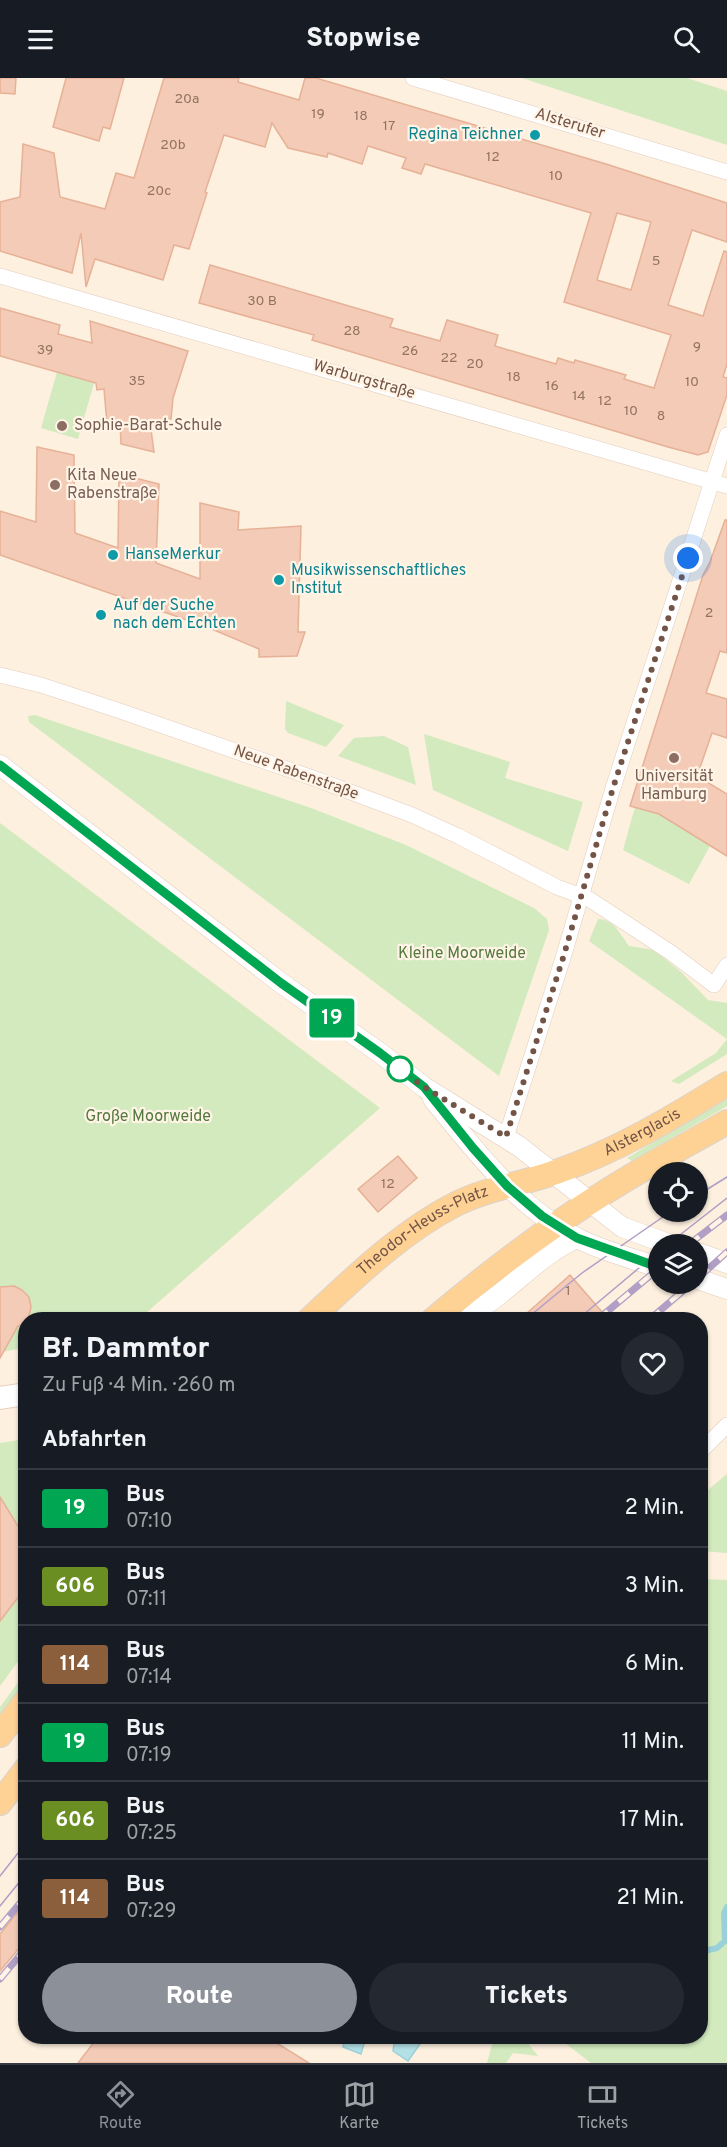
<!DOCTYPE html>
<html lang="de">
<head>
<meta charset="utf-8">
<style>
	body { margin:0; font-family:Overpass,sans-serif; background:#242831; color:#f1f3f6; height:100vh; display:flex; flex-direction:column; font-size:22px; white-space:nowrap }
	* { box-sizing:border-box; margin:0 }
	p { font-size:20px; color:#9ea1a6 }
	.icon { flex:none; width:33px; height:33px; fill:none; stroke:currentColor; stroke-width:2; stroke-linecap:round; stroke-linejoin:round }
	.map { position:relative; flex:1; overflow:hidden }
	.side { position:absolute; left:18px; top:1234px; width:690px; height:732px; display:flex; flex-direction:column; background:#171b24; border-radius:24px; box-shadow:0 2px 4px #0004 }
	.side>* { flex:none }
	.badge { padding:0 12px; border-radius:4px; font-size:21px; line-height:39px }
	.fabs { position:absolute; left:648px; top:1084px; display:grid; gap:12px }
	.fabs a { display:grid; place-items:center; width:60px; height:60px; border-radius:50%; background:#171b24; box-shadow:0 2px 4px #0004; font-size:30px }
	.you { position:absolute; width:30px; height:30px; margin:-15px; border:4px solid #fff; border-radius:50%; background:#1a73e8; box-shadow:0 0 0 9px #1a73e833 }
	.map>.badge { position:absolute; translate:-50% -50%; box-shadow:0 0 0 3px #fff }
	h2 { padding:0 24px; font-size:22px; line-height:54px }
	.round { display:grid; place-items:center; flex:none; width:63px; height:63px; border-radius:32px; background:#242831 }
	.head { display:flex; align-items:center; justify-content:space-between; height:102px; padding:0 24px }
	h1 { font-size:28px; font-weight:800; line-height:45px }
	.button { display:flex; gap:12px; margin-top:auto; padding:12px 24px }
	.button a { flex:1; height:69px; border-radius:36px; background:#8c9099; color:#fff; font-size:24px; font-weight:800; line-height:69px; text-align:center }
	.button a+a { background:#242831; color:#f1f3f6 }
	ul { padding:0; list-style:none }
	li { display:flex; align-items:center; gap:18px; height:78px; padding:0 24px; border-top:2px solid #363941 }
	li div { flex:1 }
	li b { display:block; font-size:22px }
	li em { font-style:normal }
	li .badge { min-width:66px; font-weight:700; text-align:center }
	header { display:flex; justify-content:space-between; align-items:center; height:78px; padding:0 24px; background:#171b24; font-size:27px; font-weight:800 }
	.tab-bar { display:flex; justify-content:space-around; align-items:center; height:84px; border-top:2px solid #363941; background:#171b24; font-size:16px; color:#9ea1a6 }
	.tab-bar a { display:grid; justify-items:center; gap:3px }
	.tab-bar .on { color:#8c9099 }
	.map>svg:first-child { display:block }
	.green { fill:#d2eabe }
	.water { fill:#b4e1e6; stroke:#9ad1d8; stroke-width:1.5 }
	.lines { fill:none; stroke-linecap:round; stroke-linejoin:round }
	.stream { stroke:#9ad1d8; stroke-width:6 }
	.building { fill:#f3cbb6; stroke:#e6b196; stroke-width:1.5; fill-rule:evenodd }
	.minor-casing { stroke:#e3cdbe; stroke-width:16 }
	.tertiary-casing { stroke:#e3cdbe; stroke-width:21 }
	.secondary-casing { stroke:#e8cebb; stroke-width:24 }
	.primary-casing { stroke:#dbd3cf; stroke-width:26 }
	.minor { stroke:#fff; stroke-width:15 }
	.tertiary { stroke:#fff; stroke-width:20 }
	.secondary { stroke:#fff; stroke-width:22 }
	.primary { stroke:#fed295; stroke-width:24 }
	.tram { stroke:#b19fc5; stroke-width:1.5 }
	.rail-casing { stroke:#b19fc5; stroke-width:7 }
	.rail { stroke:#fff4e6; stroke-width:4.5; stroke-dasharray:14; stroke-linecap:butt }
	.line-casing { stroke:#fff; stroke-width:14 }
	.line { stroke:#00a651; stroke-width:9 }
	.walk { stroke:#735446; stroke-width:6; stroke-dasharray:0 10.8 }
	.culture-dot { fill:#0f9aa8; stroke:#fff4e6; stroke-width:2 }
	.education-dot { fill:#8d6e63; stroke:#fff4e6; stroke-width:2 }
	.stop-dot { fill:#fff; stroke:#00a651; stroke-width:3 }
	.labels { text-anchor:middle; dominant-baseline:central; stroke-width:4.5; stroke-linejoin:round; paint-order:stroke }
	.number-label { font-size:14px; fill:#937262 }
	.street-label { font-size:16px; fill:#735446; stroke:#fff4e6 }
	.culture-label { font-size:16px; fill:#0d838f; stroke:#fff4e6; text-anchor:start }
	.education-label { font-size:16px; fill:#785e54; stroke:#fff4e6; text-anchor:start }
	.park-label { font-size:16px; fill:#53793e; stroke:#fff4e6 }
</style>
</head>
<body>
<header><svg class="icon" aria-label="menu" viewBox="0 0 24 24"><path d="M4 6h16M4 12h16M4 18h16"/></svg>Stopwise<svg class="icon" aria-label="search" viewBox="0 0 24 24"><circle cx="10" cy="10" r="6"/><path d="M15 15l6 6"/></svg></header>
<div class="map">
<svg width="727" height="1985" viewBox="0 0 727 1985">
	<rect width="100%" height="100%" fill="#fdf0df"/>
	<g class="green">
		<path d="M 522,0 L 687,0 L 727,13 L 727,67 Z"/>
		<path d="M 57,294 L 94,305 L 78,361 L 41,350 Z"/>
		<path d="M 286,623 L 344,647 L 326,669 L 288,655 L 285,651 Z"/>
		<path d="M 35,637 L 311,730 L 406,767 L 534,830 L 547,841 L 549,852 L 499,998 L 29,644 L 28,638 Z"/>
		<path d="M 424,656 L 510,684 L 505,700 L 583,724 L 568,773 L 433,712 Z"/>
		<path d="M 384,658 L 408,669 L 416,707 L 338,678 L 354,660 Z"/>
		<path d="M 635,729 L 659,736 L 710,768 L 689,806 L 623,772 Z"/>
		<path d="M 0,745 L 380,1030 L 138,1242 L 26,1242 L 25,1270 L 0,1274 Z"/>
		<path d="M 598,841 C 614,841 620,856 629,868 L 654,872 L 681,894 L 708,922 L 727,925 L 727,961 L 589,863 Z"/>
		<path d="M 727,961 L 727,976 L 679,1006 L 671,1003 L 716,975 Z"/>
		<path d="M 727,1021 L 727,1028 L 632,1083 L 627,1080 Z"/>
		<path d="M 25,1361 L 25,1457 C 16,1450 11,1434 0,1424 L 0,1365 Z"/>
		<path d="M 727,1396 L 727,1475 L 701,1473 L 701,1418 Z"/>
		<path d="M 701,1501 L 727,1502 L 727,1985 L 591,1985 L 557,1959 L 700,1959 Z"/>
		<path d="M 25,1509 L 25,1574 L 0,1608 L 0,1543 Z"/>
		<path d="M 25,1595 L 25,1609 L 0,1643 L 0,1629 Z"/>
		<path d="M 494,1959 L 523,1959 L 538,1978 L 513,1975 L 506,1985 L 487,1985 Z"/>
	</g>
	<g class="water">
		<path d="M 345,1959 L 366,1959 L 361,1976 L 343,1969 Z"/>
		<path d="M 395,1959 L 425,1959 L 408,1983 L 393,1973 Z"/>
	</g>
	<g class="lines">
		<path class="stream" d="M 700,1874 L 717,1870 L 725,1863 L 724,1835 L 727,1829"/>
	</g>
	<g class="building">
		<path d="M 0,0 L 16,0 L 15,16 L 0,15 Z"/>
		<path d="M 66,0 L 124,0 L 110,51 L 103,49 L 99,63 L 53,49 Z"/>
		<path d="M 164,0 L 239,0 L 238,4 L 299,22 L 305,0 L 316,0 L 606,86 L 727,125 L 727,164 L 692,152 L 668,227 L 703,238 L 724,173 L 727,174 L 727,286 L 723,299 L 727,300 L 727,317 L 708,374 L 698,377 L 668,369 L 312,262 L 314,257 L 199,225 L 210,187 L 393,241 L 390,249 L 440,263 L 447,242 L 498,257 L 495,268 L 556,286 L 558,280 L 574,285 L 575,282 L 626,297 L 624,301 L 654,310 L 671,257 L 564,224 L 591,135 L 425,86 L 421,96 L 402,90 L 406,80 L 368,68 L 362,86 L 328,75 L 327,79 L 288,70 L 272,45 L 265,69 L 224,57 L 205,114 L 207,115 L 189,171 L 174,167 L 163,202 L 95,181 L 86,209 L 81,155 L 72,195 L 0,173 L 0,124 L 20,119 L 23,66 L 54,75 L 60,119 L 105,131 L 116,95 L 134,100 ZM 617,135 L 651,144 L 631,212 L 597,202 Z"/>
		<path d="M 0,230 L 60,247 L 58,256 L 92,265 L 90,243 L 188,273 L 173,320 L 171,341 L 150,344 L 154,374 L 121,366 L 120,346 L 107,346 L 104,311 L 97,312 L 96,305 L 0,278 Z"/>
		<path d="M 37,369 L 74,377 L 75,455 L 118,470 L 119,396 L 159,406 L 156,485 L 200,501 L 200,425 L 239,434 L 238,452 L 301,448 L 298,554 L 305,554 L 297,578 L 259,579 L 259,571 L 207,549 L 0,477 L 0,433 L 36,444 Z"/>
		<path d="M 725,442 L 727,442 L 727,575 L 720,573 L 706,615 L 727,621 L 727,660 L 712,655 L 697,698 L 727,716 L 727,778 L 659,736 L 630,728 L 703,497 L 710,484 Z"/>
		<path d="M 398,1078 L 417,1100 L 378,1134 L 358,1111 Z"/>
		<path d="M 570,1197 L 609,1242 L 519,1242 L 535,1228 Z"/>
		<path d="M 14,1208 L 22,1212 L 29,1219 L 31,1229 L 29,1238 L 22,1247 L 18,1248 L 0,1280 L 0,1209 Z"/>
		<path d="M 0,1419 L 21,1453 L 26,1457 L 26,1509 L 0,1543 Z"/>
		<path d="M 26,1824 L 26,1862 L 0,1893 L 0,1856 Z"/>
		<path d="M 98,1959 L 267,1959 L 309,1985 L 78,1985 Z"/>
	</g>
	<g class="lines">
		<g class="minor-casing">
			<g id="minor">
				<path d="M 413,0 L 727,94"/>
				<path d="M 0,198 L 727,408"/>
				<path d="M 0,597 L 41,607 L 120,633 L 313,700 L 412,737 L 458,758 L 557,809 L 589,821 L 670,874 L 714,907 L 727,887"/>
				<path d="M 506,1059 L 563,880 L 613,710 L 727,357"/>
				<path d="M 700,1374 L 727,1347"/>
			</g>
		</g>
		<g class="tertiary-casing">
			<g id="tertiary">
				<path d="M 0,687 L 281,905 L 380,975 L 424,1009 L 520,1069 L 622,1149 L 671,1167"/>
				<path d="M 433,1021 C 475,1072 516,1128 577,1160 C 602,1173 631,1180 658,1189"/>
				<path d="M 698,1175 L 727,1185"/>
				<path d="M 698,1201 L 727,1211"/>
				<path d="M 455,1242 C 502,1226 532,1179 577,1160"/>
			</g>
		</g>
		<g class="secondary-casing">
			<path id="secondary" d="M 0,1320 L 26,1316"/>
		</g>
		<g class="primary-casing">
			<g id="primary">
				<path id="s1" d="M 309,1242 C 354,1200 401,1154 456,1126 C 488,1110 523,1106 556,1094 C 617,1073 672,1040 727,1006"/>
				<path d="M 433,1242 C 488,1195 546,1151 607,1113 C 646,1088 687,1067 727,1044"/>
				<path d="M 0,1657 L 26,1623"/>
				<path d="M 0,1725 L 26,1691"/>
			</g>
		</g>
		<use href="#minor" class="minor"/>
		<use href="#tertiary" class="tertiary"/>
		<use href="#secondary" class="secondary"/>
		<use href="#primary" class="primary"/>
		<g class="tram">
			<path d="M 698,1117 L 727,1099"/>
			<path d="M 667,1167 L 727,1120"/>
			<path d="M 525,1242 L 582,1195 L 670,1134"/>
			<path d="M 577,1242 L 658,1174"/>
			<path d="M 0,1798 L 26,1765"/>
			<path d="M 0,1828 L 26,1796"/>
		</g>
		<g class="rail-casing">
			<g id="rail">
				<path d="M 688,1167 L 727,1137"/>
				<path d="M 698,1200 L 727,1174"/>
				<path d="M 597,1242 L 658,1191"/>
				<path d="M 649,1242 L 691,1206"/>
				<path d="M 0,1849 L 26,1818"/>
				<path d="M 0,1901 L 26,1870"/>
			</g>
		</g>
		<use href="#rail" class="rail"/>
	</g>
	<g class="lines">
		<g class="line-casing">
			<path id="line" d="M 0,687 L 281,905 L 380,975 L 424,1009 L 473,1070 L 507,1108 L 542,1138 L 577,1160 L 658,1189"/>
		</g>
		<use href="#line" class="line"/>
		<path class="walk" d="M 400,991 L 424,1009 L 506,1059 L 563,880 L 613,710 L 688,480"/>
	</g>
	<g class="culture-dot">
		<circle cx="535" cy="57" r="6"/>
		<circle cx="113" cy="477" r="6"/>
		<circle cx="279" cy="502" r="6"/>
		<circle cx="101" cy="537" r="6"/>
	</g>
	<g class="education-dot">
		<circle cx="62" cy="348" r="6"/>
		<circle cx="55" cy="407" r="6"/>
		<circle cx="674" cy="680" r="6"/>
	</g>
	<circle class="stop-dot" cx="400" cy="991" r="12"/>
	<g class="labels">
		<g class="number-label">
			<text x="187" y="21">20a</text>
			<text x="318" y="36">19</text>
			<text x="361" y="38">18</text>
			<text x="389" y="48">17</text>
			<text x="173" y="67">20b</text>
			<text x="493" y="79">12</text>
			<text x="556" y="98">10</text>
			<text x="159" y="113">20c</text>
			<text x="656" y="183">5</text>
			<text x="262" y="223">30 B</text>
			<text x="352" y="253">28</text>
			<text x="697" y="269">9</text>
			<text x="45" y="272">39</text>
			<text x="410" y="273">26</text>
			<text x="449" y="280">22</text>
			<text x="475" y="286">20</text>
			<text x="514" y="299">18</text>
			<text x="137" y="303">35</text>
			<text x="692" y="304">10</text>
			<text x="552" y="308">16</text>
			<text x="579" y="318">14</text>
			<text x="605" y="323">12</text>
			<text x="631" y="333">10</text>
			<text x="661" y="338">8</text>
			<text x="709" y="535">2</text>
			<text x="388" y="1106">12</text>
			<text x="568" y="1213">1</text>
		</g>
		<g class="street-label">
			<text transform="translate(570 46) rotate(17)">Alsterufer</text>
			<text transform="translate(364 302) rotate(16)">Warburgstraße</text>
			<text transform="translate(296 695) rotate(20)">Neue Rabenstraße</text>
			<text stroke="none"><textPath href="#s1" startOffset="388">Alsterglacis</textPath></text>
			<text stroke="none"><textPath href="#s1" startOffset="146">Theodor-Heuss-Platz</textPath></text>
		</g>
		<g class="culture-label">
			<text x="523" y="57" text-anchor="end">Regina Teichner</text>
			<text x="125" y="477">HanseMerkur</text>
			<text x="291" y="493">Musikwissenschaftliches<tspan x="291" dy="18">Institut</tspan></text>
			<text x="113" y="528">Auf der Suche<tspan x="113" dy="18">nach dem Echten</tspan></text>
		</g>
		<g class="education-label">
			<text x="74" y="348">Sophie-Barat-Schule</text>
			<text x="67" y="398">Kita Neue<tspan x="67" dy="18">Rabenstraße</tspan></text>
			<text x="674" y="699" text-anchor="middle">Universität<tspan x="674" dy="18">Hamburg</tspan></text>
		</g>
		<g class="park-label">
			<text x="462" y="876">Kleine Moorweide</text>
			<text x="148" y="1039">Große Moorweide</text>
		</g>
	</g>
</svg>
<div class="fabs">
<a><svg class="icon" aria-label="locate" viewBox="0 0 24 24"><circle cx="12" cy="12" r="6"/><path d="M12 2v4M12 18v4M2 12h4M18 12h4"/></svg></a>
<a><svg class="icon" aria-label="layers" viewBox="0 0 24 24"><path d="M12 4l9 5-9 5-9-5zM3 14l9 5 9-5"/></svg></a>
</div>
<div class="you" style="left:688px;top:480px"></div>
<b class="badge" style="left:332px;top:940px;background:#00a651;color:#fff">19</b>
<section class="side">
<div class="head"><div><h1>Bf. Dammtor</h1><p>Zu Fuß · 4 Min. · 260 m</p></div><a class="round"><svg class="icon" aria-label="heart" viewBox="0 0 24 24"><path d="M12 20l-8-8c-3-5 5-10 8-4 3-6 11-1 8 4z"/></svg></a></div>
<h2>Abfahrten</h2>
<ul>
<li><span class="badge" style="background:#00a651;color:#fff">19</span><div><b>Bus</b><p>07:10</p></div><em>2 Min.</em></li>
<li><span class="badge" style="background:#6b8e23;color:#fff">606</span><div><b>Bus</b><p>07:11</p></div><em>3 Min.</em></li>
<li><span class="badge" style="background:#8b5e3c;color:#fff">114</span><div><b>Bus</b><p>07:14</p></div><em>6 Min.</em></li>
<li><span class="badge" style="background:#00a651;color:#fff">19</span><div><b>Bus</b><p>07:19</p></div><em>11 Min.</em></li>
<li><span class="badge" style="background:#6b8e23;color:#fff">606</span><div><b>Bus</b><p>07:25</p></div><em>17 Min.</em></li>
<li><span class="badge" style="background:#8b5e3c;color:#fff">114</span><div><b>Bus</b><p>07:29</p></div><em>21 Min.</em></li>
</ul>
<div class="button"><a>Route</a><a>Tickets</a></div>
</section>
</div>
<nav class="tab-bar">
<a class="on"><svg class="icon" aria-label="directions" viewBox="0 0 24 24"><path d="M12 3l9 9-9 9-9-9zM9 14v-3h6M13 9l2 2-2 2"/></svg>Route</a>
<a><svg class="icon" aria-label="map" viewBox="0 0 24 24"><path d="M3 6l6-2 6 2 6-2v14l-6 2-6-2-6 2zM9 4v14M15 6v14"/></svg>Karte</a>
<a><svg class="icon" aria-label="tickets" viewBox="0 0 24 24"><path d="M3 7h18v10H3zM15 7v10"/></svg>Tickets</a>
</nav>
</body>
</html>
